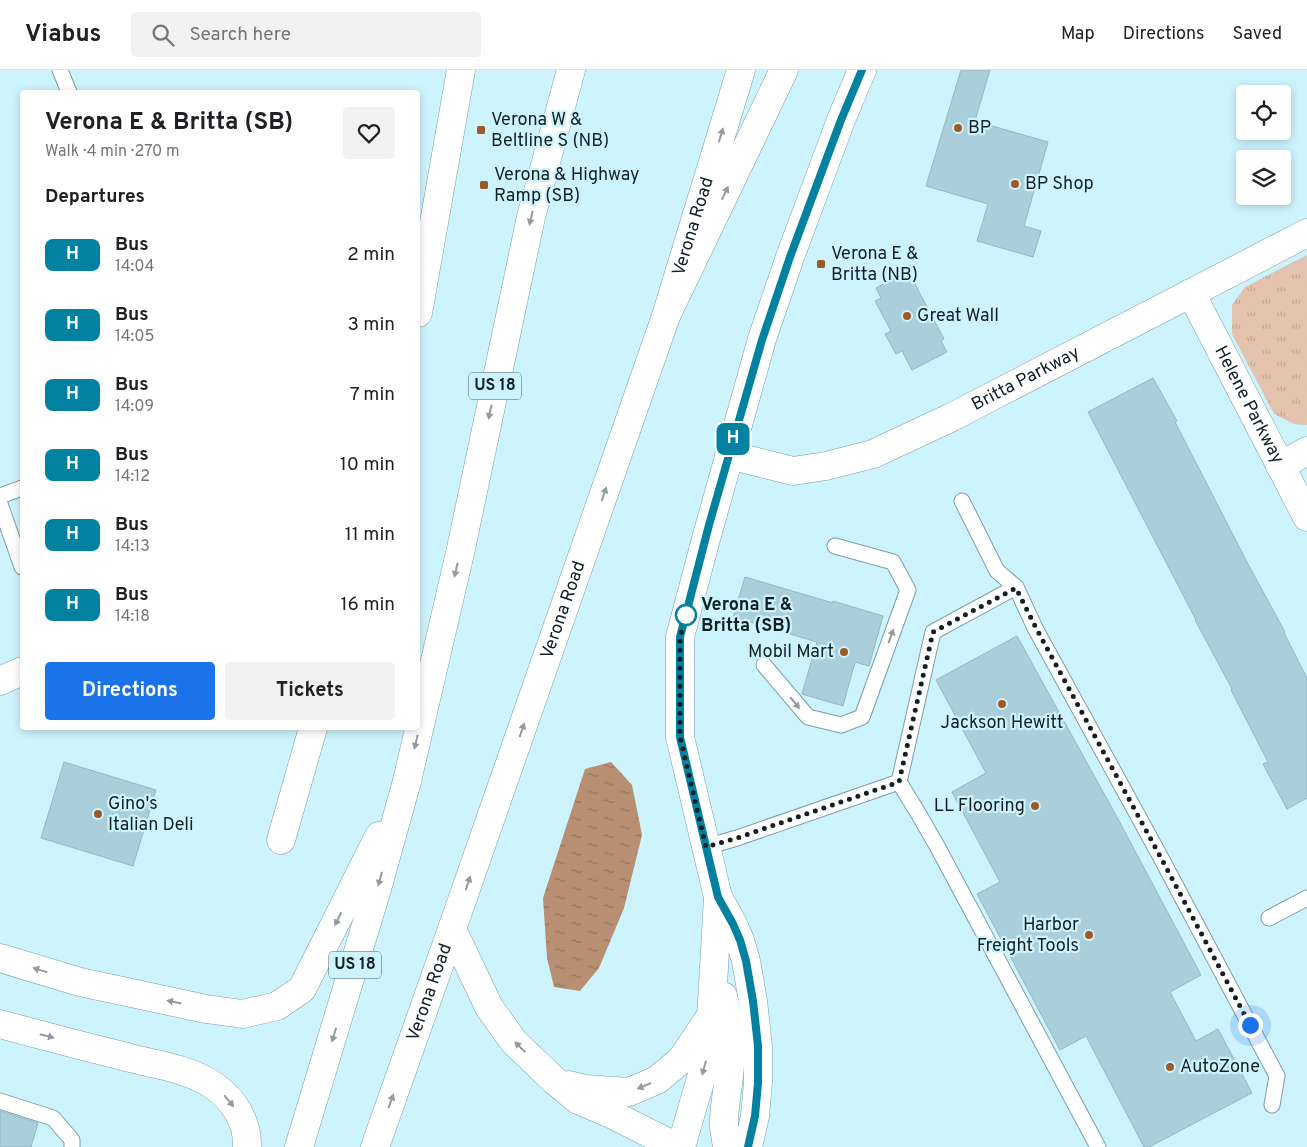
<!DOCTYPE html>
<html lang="en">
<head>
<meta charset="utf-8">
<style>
	body { margin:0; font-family:Overpass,sans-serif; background:#f2f2f2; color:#202124; height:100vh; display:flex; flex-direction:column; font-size:19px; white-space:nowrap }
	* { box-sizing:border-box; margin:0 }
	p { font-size:16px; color:#757577 }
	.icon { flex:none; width:28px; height:28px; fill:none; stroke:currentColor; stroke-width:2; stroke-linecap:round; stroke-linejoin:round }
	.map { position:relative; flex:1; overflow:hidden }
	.side { position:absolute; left:20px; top:20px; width:400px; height:640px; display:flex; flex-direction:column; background:#fff; border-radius:5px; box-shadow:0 2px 8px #0003 }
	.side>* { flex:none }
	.badge { padding:0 10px; border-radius:8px; font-size:18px; line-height:32px }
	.tools { position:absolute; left:1236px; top:15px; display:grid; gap:10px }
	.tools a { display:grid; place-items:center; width:55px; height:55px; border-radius:5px; background:#fff; box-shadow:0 2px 8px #0003; font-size:25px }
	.you { position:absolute; width:25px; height:25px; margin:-12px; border:4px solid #fff; border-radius:50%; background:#1a73e8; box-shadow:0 0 0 8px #1a73e833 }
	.map>.badge { position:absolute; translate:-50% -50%; box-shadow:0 0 0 2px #fff }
	h2 { padding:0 25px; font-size:19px; line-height:45px }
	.round { display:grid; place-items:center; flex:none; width:52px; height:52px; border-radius:5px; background:#f2f2f2 }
	.overview { display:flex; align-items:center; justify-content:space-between; height:85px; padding:0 25px }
	h1 { font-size:24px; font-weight:700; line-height:38px }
	.cta { display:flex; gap:10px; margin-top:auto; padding:10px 25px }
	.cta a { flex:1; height:58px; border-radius:5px; background:#1a73e8; color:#fff; font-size:20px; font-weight:700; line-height:58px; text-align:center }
	.cta a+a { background:#f2f2f2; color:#202124 }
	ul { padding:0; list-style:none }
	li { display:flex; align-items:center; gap:15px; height:70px; padding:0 25px }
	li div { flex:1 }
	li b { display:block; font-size:19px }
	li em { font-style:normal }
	li .badge { min-width:55px; font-weight:700; text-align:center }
	header { display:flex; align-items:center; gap:30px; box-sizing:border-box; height:70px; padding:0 25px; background:#fff; border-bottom:1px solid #e0e0e0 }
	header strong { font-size:24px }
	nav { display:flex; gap:28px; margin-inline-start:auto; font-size:18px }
	.search { width:350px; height:45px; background:#f2f2f2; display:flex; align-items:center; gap:12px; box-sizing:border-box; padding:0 18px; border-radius:5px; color:#757577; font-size:19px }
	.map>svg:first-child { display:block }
	.park { fill:url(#park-tufts) }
	.water { fill:url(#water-ripples) }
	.building { fill:#abcfda; stroke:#94b7c1 }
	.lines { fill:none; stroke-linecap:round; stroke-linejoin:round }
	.service-casing { stroke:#7b9ea8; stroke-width:17 }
	.minor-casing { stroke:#7b9ea8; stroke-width:29 }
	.tertiary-casing { stroke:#7b9ea8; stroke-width:29 }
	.trunk-casing { stroke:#7b9ea8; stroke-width:29 }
	.motorway-casing { stroke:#7b9ea8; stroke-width:29 }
	.service { stroke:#fff; stroke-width:15 }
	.minor { stroke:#fff; stroke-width:28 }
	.tertiary { stroke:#fff; stroke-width:28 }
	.trunk { stroke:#fff; stroke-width:28 }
	.motorway { stroke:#fff; stroke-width:28 }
	.oneway { fill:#949b9c }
	.line-casing { stroke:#fff; stroke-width:11 }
	.line { stroke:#0381a1; stroke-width:8 }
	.walk { stroke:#122024; stroke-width:5; stroke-dasharray:0 9 }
	.poi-dot { fill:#9c5b26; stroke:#cdf3fd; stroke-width:2 }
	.stop-dot { fill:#fff; stroke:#0381a1; stroke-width:2.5 }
	.labels { text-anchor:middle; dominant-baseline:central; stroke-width:4.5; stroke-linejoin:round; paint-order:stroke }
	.shield { fill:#cdf3fd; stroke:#4a5f65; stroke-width:1 }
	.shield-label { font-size:16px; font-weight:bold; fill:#122024 }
	.poi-label { font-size:18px; fill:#122024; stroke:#cdf3fd; text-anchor:start }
	.street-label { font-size:18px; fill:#122024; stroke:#cdf3fd }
	.stop-label { font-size:18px; font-weight:bold; fill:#122024; stroke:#cdf3fd; text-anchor:start }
</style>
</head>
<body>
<header>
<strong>Viabus</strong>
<div class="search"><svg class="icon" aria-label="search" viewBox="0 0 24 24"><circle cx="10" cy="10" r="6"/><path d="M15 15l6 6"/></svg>Search here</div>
<nav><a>Map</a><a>Directions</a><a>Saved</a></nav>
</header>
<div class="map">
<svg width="1307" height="1077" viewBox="0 0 1307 1077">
	<defs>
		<pattern id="park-tufts" width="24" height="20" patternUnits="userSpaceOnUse" patternTransform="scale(1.25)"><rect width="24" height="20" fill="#e3c3ae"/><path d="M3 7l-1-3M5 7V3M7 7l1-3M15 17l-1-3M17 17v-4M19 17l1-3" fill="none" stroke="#c2a796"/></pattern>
		<pattern id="water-ripples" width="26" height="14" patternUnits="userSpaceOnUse" patternTransform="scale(1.25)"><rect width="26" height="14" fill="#b88f72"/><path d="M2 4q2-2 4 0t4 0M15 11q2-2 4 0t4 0" fill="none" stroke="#94745d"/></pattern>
	</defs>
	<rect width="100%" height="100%" fill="#cdf3fd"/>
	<path class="park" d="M 1307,185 L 1307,355 L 1294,354 L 1274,344 L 1232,264 L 1232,235 L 1245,217 Z"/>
	<path class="water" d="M 611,692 L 632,715 L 642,765 L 624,838 L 599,898 L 580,921 L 554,917 L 547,888 L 543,828 L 585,699 Z"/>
	<g class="building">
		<path d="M 961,0 L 990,0 L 975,51 L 1048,72 L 1024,156 L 1041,161 L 1033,187 L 977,171 L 988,134 L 926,116 Z"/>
		<path d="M 908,201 L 944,269 L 941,271 L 947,282 L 912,300 L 902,281 L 896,284 L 885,264 L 891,261 L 875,231 L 881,228 L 876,218 Z"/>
		<path d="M 1153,308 L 1177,351 L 1175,352 L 1248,494 L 1285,562 L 1284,563 L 1307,608 L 1307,728 L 1287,739 L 1263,694 L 1268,692 L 1231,620 L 1232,619 L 1195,550 L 1196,550 L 1088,342 Z"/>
		<path d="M 745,507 L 833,533 L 833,531 L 883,546 L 869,596 L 855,592 L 843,636 L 802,624 L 817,572 L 733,547 Z"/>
		<path d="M 1017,566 L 1118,749 L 1201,905 L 1170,922 L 1196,971 L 1218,959 L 1252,1023 L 1149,1077 L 1144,1077 L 1086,966 L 1060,980 L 977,824 L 1000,812 L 952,722 L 986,703 L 936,610 Z"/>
		<path d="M 64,692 L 156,720 L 133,796 L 41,768 Z"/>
		<path d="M 0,1041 L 38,1053 L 31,1077 L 0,1077 Z"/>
	</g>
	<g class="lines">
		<g class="service-casing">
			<g id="service">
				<path d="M 60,0 L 69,22"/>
				<path d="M 0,426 L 22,418"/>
				<path d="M 962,431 L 997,501 L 1016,517"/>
				<path d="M 0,434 L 22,497"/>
				<path d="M 764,595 L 808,647 L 841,655 L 862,647 L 908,520 L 893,492 L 835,476"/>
				<path d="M 899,712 L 933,562 L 1016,517 L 1035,558 L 1160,786 L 1277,1006 L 1272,1035"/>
				<path d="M 706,777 L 737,768 L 899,712 L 918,743 L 937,776 L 1098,1077"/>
				<path d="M 1269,848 L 1307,828"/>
				<path d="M 0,1031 L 53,1048 L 72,1070 L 72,1077"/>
			</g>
		</g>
		<g class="minor-casing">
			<g id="minor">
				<path id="s1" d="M 1191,223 L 1307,447"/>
				<path id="s2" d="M 729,385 L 793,401 L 826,396 L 873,384 L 952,347 L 1307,163"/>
				<path d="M 1280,396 L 1307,381"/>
				<path d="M 281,770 L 313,658"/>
			</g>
		</g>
		<g class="tertiary-casing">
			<g id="tertiary">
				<path d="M 418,243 L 461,0"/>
				<path d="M 0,611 L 22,601"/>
				<path d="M 723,926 C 726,939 730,952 731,965 C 733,992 726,1021 724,1048 L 724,1057 L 727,1077"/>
				<path d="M 681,1077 L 704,998 L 710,968 L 718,827"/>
				<path d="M 748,1077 L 755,1046 L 758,1013 L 758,976 L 753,931 L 746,891 L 740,870 L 733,854 L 718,827 L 680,667 L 680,567 L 706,469 L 762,269 L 790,187 L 841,50 L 862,0"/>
			</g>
		</g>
		<g class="trunk-casing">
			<g id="trunk">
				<path d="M 452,859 L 489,937 L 514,972 L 555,1011 L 578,1030 L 613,1045 L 677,1077"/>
				<path d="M 0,888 L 80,912 L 206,939 L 243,944 L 277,936 L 302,919 L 379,766"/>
				<path d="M 0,954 C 43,966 87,977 130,988 C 158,995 190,999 214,1016 C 234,1030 248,1052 247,1077"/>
				<path d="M 569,1015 L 585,1019 L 629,1022 L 657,1010 L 681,990 L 712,944"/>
				<path d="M 299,1077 L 377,819 L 407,711 L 460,483 L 531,147 L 571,0"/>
				<path id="s3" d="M 375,1077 L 452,859 L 666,246 L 741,0"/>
			</g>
		</g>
		<g class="motorway-casing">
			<path id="motorway" d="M 666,246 L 784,0"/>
		</g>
		<use href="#service" class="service"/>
		<use href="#minor" class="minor"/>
		<use href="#tertiary" class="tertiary"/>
		<use href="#trunk" class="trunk"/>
		<use href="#motorway" class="motorway"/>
	</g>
	<defs><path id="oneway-solid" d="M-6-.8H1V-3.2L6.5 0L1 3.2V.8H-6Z" transform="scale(1.25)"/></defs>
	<g class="oneway">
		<use href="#oneway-solid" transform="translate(721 65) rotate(-73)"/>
		<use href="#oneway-solid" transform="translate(725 123) rotate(-64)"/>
		<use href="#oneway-solid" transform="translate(531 148) rotate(103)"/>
		<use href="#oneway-solid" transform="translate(490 342) rotate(102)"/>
		<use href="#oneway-solid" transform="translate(604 424) rotate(-71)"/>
		<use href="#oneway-solid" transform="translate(456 500) rotate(103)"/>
		<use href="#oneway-solid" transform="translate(891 566) rotate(-70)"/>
		<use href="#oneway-solid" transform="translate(795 633) rotate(50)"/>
		<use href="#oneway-solid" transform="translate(522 660) rotate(-71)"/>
		<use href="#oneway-solid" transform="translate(416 672) rotate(103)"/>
		<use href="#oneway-solid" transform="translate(380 809) rotate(105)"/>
		<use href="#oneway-solid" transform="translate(468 813) rotate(-71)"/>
		<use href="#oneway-solid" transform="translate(338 849) rotate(116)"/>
		<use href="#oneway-solid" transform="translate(40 900) rotate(-163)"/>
		<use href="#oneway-solid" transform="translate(174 932) rotate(-168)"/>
		<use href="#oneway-solid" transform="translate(334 965) rotate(107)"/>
		<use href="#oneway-solid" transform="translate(47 966) rotate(14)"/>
		<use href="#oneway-solid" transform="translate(520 977) rotate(-136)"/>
		<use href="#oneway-solid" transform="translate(704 998) rotate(105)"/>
		<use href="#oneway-solid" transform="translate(644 1016) rotate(158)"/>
		<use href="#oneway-solid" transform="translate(229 1031) rotate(50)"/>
		<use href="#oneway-solid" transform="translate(391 1031) rotate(-70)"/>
	</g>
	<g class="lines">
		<g class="line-casing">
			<path id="line" d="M 748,1077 L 755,1046 L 758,1013 L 758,976 L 753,931 L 746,891 L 740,870 L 733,854 L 718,827 L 680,667 L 680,567 L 709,455 L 762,270 L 790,187 L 841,50 L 862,0"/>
		</g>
		<use href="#line" class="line"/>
		<path class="walk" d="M 686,545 L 680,567 L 680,667 L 706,777 L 737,768 L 899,712 L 933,562 L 1016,518 L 1036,558 L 1160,786 L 1250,955"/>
	</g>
	<g class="poi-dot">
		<circle cx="958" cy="58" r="5"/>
		<rect x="476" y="55" width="10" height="10" rx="2.5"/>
		<circle cx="1015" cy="114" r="5"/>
		<rect x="479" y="110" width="10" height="10" rx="2.5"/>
		<rect x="816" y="189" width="10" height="10" rx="2.5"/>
		<circle cx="907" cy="246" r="5"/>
		<circle cx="844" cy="582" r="5"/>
		<circle cx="1002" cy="634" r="5"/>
		<circle cx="1035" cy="736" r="5"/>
		<circle cx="98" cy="744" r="5"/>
		<circle cx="1089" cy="865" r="5"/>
		<circle cx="1170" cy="997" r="5"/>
	</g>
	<circle class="stop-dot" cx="686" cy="545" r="10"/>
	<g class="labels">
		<g class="shield">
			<rect x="469" y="302.5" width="52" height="27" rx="4"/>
			<rect x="329" y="881.5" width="52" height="27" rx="4"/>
		</g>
		<g class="shield-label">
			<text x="495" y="316">US 18</text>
			<text x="355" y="895">US 18</text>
		</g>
		<g class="poi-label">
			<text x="491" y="50">Verona W &amp;<tspan x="491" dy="21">Beltline S (NB)</tspan></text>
			<text x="968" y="58">BP</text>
			<text x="494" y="105">Verona &amp; Highway<tspan x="494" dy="21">Ramp (SB)</tspan></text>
			<text x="1025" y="114">BP Shop</text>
			<text x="831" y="184">Verona E &amp;<tspan x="831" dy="21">Britta (NB)</tspan></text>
			<text x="917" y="246">Great Wall</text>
			<text x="834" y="582" text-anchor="end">Mobil Mart</text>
			<text x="1002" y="653" text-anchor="middle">Jackson Hewitt</text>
			<text x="108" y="734">Gino's<tspan x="108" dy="21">Italian Deli</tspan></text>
			<text x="1025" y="736" text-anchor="end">LL Flooring</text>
			<text x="1079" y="855" text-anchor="end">Harbor<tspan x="1079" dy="21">Freight Tools</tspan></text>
			<text x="1180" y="997">AutoZone</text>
		</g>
		<g class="street-label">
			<text stroke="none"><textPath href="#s3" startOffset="974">Verona Road</textPath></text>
			<text stroke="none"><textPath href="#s2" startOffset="318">Britta Parkway</textPath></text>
			<text stroke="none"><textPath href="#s1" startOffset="126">Helene Parkway</textPath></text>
			<text stroke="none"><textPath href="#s3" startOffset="569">Verona Road</textPath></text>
			<text stroke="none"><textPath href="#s3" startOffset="164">Verona Road</textPath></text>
		</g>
		<g class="stop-label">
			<text x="701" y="535">Verona E &amp;<tspan x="701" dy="21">Britta (SB)</tspan></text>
		</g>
	</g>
</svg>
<div class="tools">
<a><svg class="icon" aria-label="locate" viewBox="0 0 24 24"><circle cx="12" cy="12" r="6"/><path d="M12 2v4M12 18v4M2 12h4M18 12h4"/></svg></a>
<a><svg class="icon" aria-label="layers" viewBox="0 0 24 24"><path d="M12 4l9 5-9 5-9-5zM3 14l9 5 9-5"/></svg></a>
</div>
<div class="you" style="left:1250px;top:955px"></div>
<b class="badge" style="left:733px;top:369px;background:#0381a1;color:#fff">H</b>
<section class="side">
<div class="overview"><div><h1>Verona E &amp; Britta (SB)</h1><p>Walk · 4 min · 270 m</p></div><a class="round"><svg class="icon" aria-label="heart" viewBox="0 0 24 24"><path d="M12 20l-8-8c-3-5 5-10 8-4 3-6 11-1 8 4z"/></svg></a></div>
<h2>Departures</h2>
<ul>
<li><span class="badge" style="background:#0381a1;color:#fff">H</span><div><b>Bus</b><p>14:04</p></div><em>2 min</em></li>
<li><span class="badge" style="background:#0381a1;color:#fff">H</span><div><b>Bus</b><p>14:05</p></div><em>3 min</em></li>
<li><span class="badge" style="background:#0381a1;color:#fff">H</span><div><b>Bus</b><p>14:09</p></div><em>7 min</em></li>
<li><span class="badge" style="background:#0381a1;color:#fff">H</span><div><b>Bus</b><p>14:12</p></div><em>10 min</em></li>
<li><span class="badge" style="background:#0381a1;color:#fff">H</span><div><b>Bus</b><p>14:13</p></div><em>11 min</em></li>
<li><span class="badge" style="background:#0381a1;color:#fff">H</span><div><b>Bus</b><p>14:18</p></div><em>16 min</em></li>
</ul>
<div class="cta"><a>Directions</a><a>Tickets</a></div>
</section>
</div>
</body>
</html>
